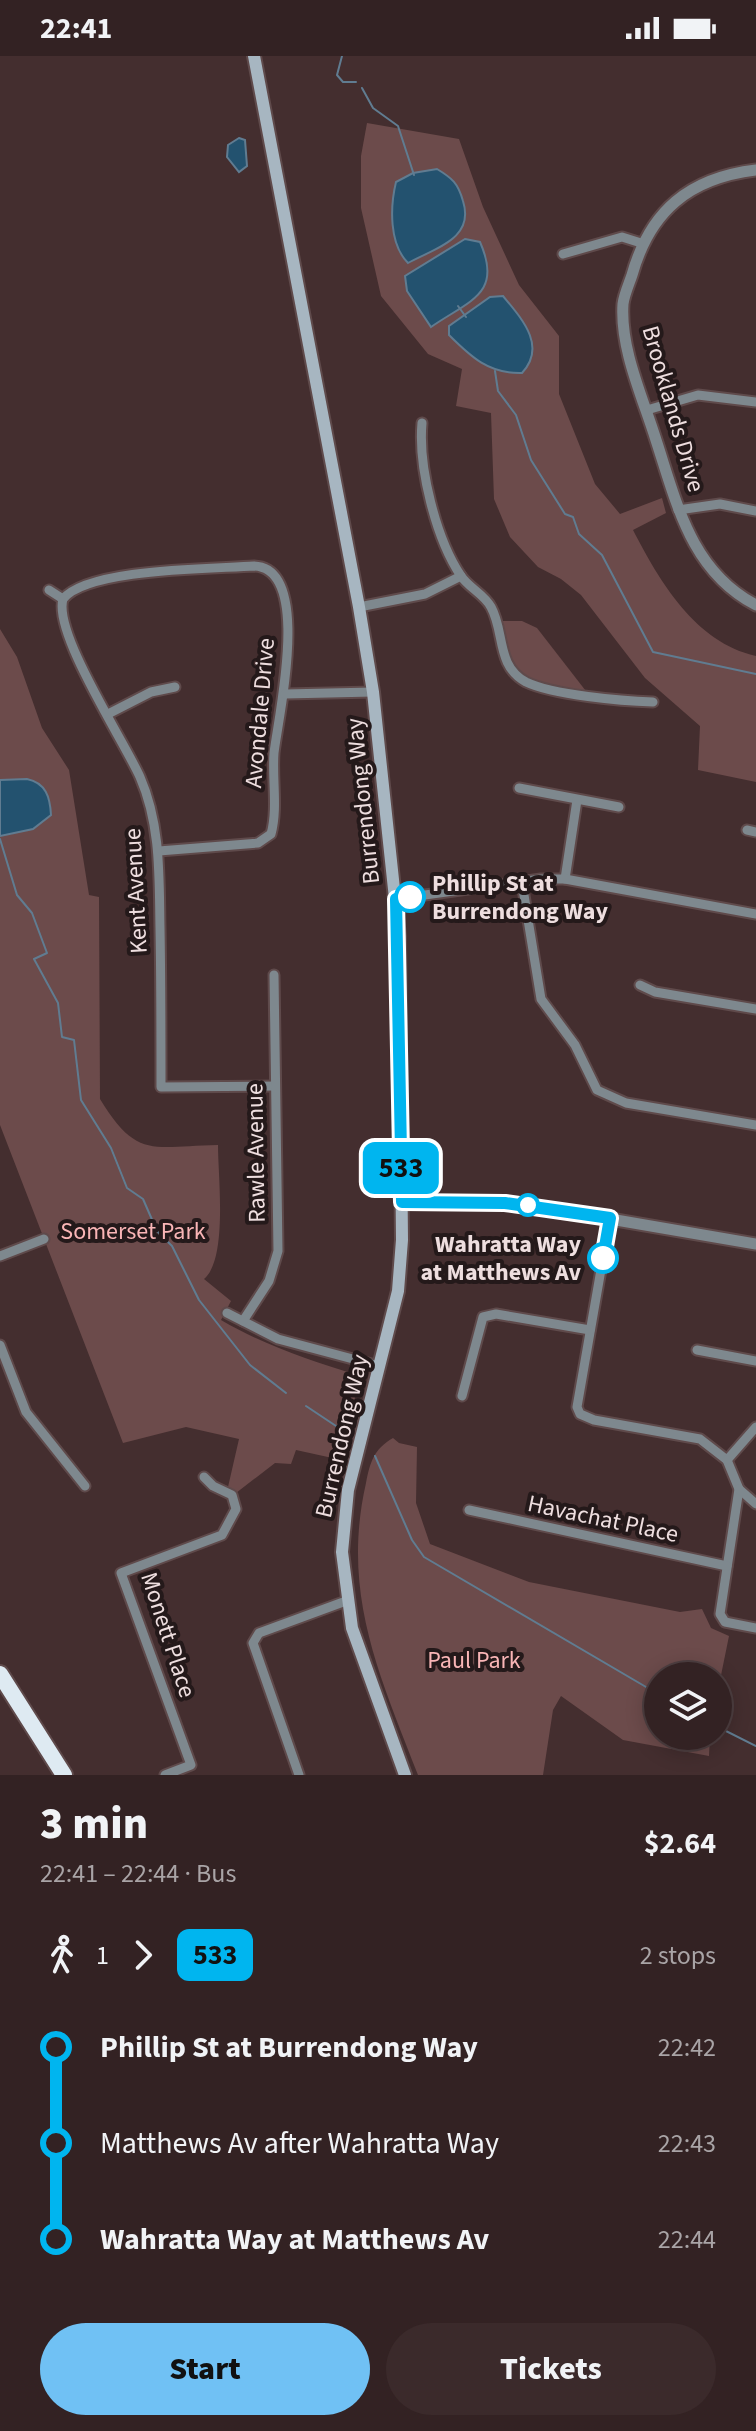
<!DOCTYPE html>
<html lang="en">
<head>
<meta charset="utf-8">
<style>
	body { margin:0; font-family:"Source Sans 3",sans-serif; background:#3b2a2b; color:#f1f3f6; height:100vh; display:flex; flex-direction:column; font-size:30px; white-space:nowrap }
	* { box-sizing:border-box; margin:0 }
	p { font-size:26px; color:#a9a4a6 }
	.icon { flex:none; width:44px; height:44px; fill:none; stroke:currentColor; stroke-width:2; stroke-linecap:round; stroke-linejoin:round }
	.map { position:relative; height:1719px; overflow:hidden }
	.sheet { display:flex; flex-direction:column; background:#332223; flex:1 }
	.sheet>* { flex:none }
	.badge { padding:0 16px; border-radius:12px; font-size:28px; line-height:52px }
	.buttons { position:absolute; left:644px; top:1606px; display:grid; gap:16px }
	.buttons a { display:grid; place-items:center; width:88px; height:88px; border-radius:50%; background:#332223; box-shadow:0 4px 20px #0003,0 0 0 2px #4e3f41; font-size:40px }
	.map>.badge { position:absolute; translate:-50% -50%; box-shadow:0 0 0 4px #fff }
	.legs { display:flex; align-items:center; gap:12px; height:88px; padding:0 40px; font-size:26px }
	.legs p { margin-inline-start:auto }
	.overview { display:flex; align-items:center; justify-content:space-between; height:136px; padding:0 40px }
	h1 { font-size:44px; font-weight:800; line-height:60px }
	.cta { display:flex; gap:16px; margin-top:auto; padding:16px 40px }
	.cta a { flex:1; height:92px; border-radius:48px; background:#70c1f4; color:#111; font-size:32px; font-weight:800; line-height:92px; text-align:center }
	.cta a+a { background:#3b2a2b; color:#f1f3f6 }
	ul { padding:0 40px; list-style:none }
	li { display:flex; align-items:center; gap:28px; height:96px; font-size:30px }
	li i { display:grid; place-items:center; width:12px; height:100%; margin:0 10px; background:currentColor }
	li i::after { content:''; width:20px; height:20px; margin:-10px; border:6px solid; border-radius:50%; background:#332223 }
	li p { margin-inline-start:auto }
	li:first-child i { background:linear-gradient(#0000 50%,currentColor 0) }
	li:last-child i { background:linear-gradient(currentColor 50%,#0000 0) }
	.status { display:flex; justify-content:space-between; align-items:center; height:56px; padding:0 40px; background:#332223; direction:ltr }
	.status svg { height:22px; fill:currentColor }
	.map>svg:first-child { display:block }
	.green { fill:#6c4b4b }
	.water { fill:#23526f; stroke:#607c91; stroke-width:2 }
	.lines { fill:none; stroke-linecap:round; stroke-linejoin:round }
	.stream { stroke:#607c91; stroke-width:2 }
	.minor-casing { stroke:#5f4a4b; stroke-width:13 }
	.tertiary-casing { stroke:#5f4a4b; stroke-width:15 }
	.secondary-casing { stroke:#5f4a4b; stroke-width:16 }
	.trunk-casing { stroke:#5f4a4b; stroke-width:20 }
	.minor { stroke:#7e888e; stroke-width:9 }
	.tertiary { stroke:#7e888e; stroke-width:11 }
	.secondary { stroke:#a7b6c1; stroke-width:12 }
	.trunk { stroke:#deeaf2; stroke-width:16 }
	.line-1-casing { stroke:#fff; stroke-width:18 }
	.line-1 { stroke:#00b5ef; stroke-width:12 }
	.stop-1-dot { fill:#fff; stroke:#00b5ef; stroke-width:4 }
	.labels { text-anchor:middle; dominant-baseline:central; stroke-width:8; stroke-linejoin:round; paint-order:stroke }
	.street-label { font-size:24px; fill:#eededf; stroke:#24191a }
	.stop-label { font-size:24px; font-weight:bold; fill:#eededf; stroke:#24191a; text-anchor:start }
	.park-label { font-size:24px; fill:#f9b5b6; stroke:#24191a }
</style>
</head>
<body>
<div class="status"><b>22:41</b><svg viewBox="0 0 49 12"><path d="M0 12V9h3v3zM5 12V6h3v6zM10 12V3h3v9zM15 12V0h3v12zM26 1h20v11H26zM47 4h2v5h-2z"/></svg></div>
<div class="map">
<svg width="756" height="1719" viewBox="0 0 756 1719">
	<rect width="100%" height="100%" fill="#442e2f"/>
	<g class="green">
		<path d="M 367,67 L 459,83 L 483,151 L 519,229 L 559,280 L 559,338 L 595,428 L 620,458 L 662,442 L 666,457 L 633,474 C 660,526 695,586 756,600 L 756,726 L 698,714 L 700,670 L 645,622 L 581,539 L 561,523 L 538,511 L 510,481 L 494,443 L 491,357 L 456,350 L 462,313 L 428,298 L 381,240 L 361,152 L 361,100 Z"/>
		<path d="M 497,565 L 522,565 L 537,572 L 589,639 L 544,632 L 510,613 Z"/>
		<path d="M 0,573 L 17,601 L 42,672 L 69,714 L 89,839 L 99,841 L 100,1043 C 137,1104 153,1090 218,1089 C 218,1121 228,1203 204,1223 L 231,1245 L 221,1264 C 264,1289 309,1304 357,1319 L 352,1371 L 337,1403 L 296,1394 L 291,1408 L 275,1407 L 236,1437 L 228,1431 L 239,1383 L 186,1371 L 123,1387 L 0,1069 Z"/>
		<path d="M 393,1382 L 399,1387 L 417,1391 L 416,1447 L 430,1488 L 529,1526 L 680,1556 L 702,1553 L 711,1572 L 729,1580 L 718,1634 L 718,1620 L 658,1620 L 658,1680 L 710,1680 L 709,1700 L 623,1684 L 561,1640 L 553,1654 L 543,1719 L 418,1719 C 379,1618 341,1537 366,1427 C 370,1406 374,1393 393,1382 Z"/>
	</g>
	<g class="water">
		<path d="M 239,82 L 245,84 L 247,110 L 239,116 L 227,101 L 228,89 Z"/>
		<path d="M 437,113 C 452,122 458,127 463,145 C 475,183 435,192 408,207 C 389,188 390,151 396,126 L 413,117 Z"/>
		<path d="M 465,183 L 480,186 C 503,238 470,244 431,271 L 407,235 L 405,220 Z"/>
		<path d="M 503,240 C 522,263 547,290 522,317 C 489,318 471,301 449,279 L 449,270 L 490,241 Z"/>
		<path d="M 27,723 C 46,727 50,741 51,759 L 33,773 L 0,780 L 0,724 Z"/>
	</g>
	<g class="lines">
		<g class="stream">
			<path d="M 342,0 L 337,19 L 343,26 L 356,26"/>
			<path d="M 362,32 L 373,52 L 398,70 L 414,119"/>
			<path d="M 458,250 L 466,261"/>
			<path d="M 495,315 L 498,335 L 516,359 L 531,404 L 565,458 L 573,461 L 579,478 L 602,499 L 653,596 L 756,618"/>
			<path d="M 0,783 L 17,839 L 32,857 L 47,897 L 34,903 L 58,947 L 62,981 L 74,984 L 81,1044 L 111,1092 L 127,1132 L 143,1143 L 157,1175 L 172,1190 L 199,1244 L 250,1309 L 286,1337"/>
			<path d="M 306,1350 L 348,1378"/>
			<path d="M 375,1400 L 412,1484 L 424,1501 L 658,1638"/>
			<path d="M 718,1671 L 756,1690"/>
		</g>
		<g class="minor-casing">
			<g id="minor">
				<path d="M 563,198 L 622,181 L 641,187"/>
				<path d="M 647,354 L 698,339 L 756,346"/>
				<path d="M 422,367 C 418,411 436,483 461,520 C 469,532 484,538 491,551 C 505,576 496,610 526,626 C 553,639 622,645 653,646"/>
				<path d="M 678,454 L 720,448 L 756,455"/>
				<path d="M 49,534 L 63,543 C 88,512 213,513 254,510 C 313,512 278,661 274,697 C 272,723 278,753 271,778 L 258,787 L 159,795"/>
				<path d="M 63,543 C 53,577 124,685 140,721 C 161,769 159,821 160,872 C 161,925 161,978 161,1031 L 275,1030"/>
				<path d="M 359,551 L 425,538 L 461,520"/>
				<path d="M 285,638 L 373,636"/>
				<path d="M 108,658 L 151,636 L 175,631"/>
				<path d="M 519,732 L 619,751"/>
				<path d="M 747,774 L 756,776"/>
				<path d="M 565,823 L 577,744"/>
				<path d="M 522,827 L 541,943 L 575,989 L 597,1034 L 626,1047 L 756,1069"/>
				<path d="M 396,843 L 541,823 L 565,823 L 756,858"/>
				<path d="M 640,929 L 655,936 L 756,953"/>
				<path d="M 610,1162 L 577,1351 L 580,1358 L 594,1364 L 700,1383 L 727,1404 L 739,1433 L 720,1558 L 725,1566 L 756,1572"/>
				<path d="M 0,1200 L 44,1183"/>
				<path d="M 227,1257 L 278,1283 L 379,1310"/>
				<path d="M 243,1265 L 269,1225 L 278,1195 L 274,919"/>
				<path d="M 0,1289 L 26,1356 L 85,1430"/>
				<path d="M 697,1294 L 756,1305"/>
				<path d="M 462,1340 L 483,1261 L 496,1258 L 590,1274"/>
				<path d="M 727,1404 L 756,1371"/>
				<path d="M 739,1433 L 756,1448"/>
				<path d="M 469,1454 L 727,1510"/>
				<path d="M 165,1719 L 191,1709 L 121,1517 L 222,1479 L 236,1453 L 232,1439 L 213,1430 L 204,1421"/>
				<path d="M 299,1719 L 253,1587 L 259,1577 L 346,1545"/>
			</g>
		</g>
		<g class="tertiary-casing">
			<g id="tertiary">
				<path d="M 756,114 C 689,122 650,155 632,219 C 629,228 624,239 623,248 C 620,293 643,342 656,384 C 677,448 691,515 756,549"/>
				<path d="M 402,1146 L 523,1148 L 756,1188"/>
			</g>
		</g>
		<g class="secondary-casing">
			<path id="secondary" d="M 254,0 L 359,551 L 373,636 L 399,880 L 402,1184 L 398,1235 L 348,1434 L 342,1496 L 352,1572 L 405,1719"/>
		</g>
		<g class="trunk-casing">
			<path id="trunk" d="M 0,1618 L 64,1719"/>
		</g>
		<use href="#minor" class="minor"/>
		<use href="#tertiary" class="tertiary"/>
		<use href="#secondary" class="secondary"/>
		<use href="#trunk" class="trunk"/>
	</g>
	<g class="lines">
		<g class="line-1-casing">
			<path id="line-1" d="M 410,841 L 396,843 L 402,1146 L 505,1147 L 610,1162 L 603,1202"/>
		</g>
		<use href="#line-1" class="line-1"/>
	</g>
	<g class="stop-1-dot">
		<circle cx="410" cy="841" r="14"/>
		<circle cx="528" cy="1149" r="10"/>
		<circle cx="603" cy="1202" r="14"/>
	</g>
	<g class="labels">
		<g class="street-label">
			<text transform="translate(673 353) rotate(74)">Brooklands Drive</text>
			<text transform="translate(260 657) rotate(-85)">Avondale Drive</text>
			<text transform="translate(363 745) rotate(-96)">Burrendong Way</text>
			<text transform="translate(136 835) rotate(-93)">Kent Avenue</text>
			<text transform="translate(256 1097) rotate(-91)">Rawle Avenue</text>
			<text transform="translate(342 1380) rotate(-77)">Burrendong Way</text>
			<text transform="translate(603 1463) rotate(12)">Havachat Place</text>
			<text transform="translate(168 1579) rotate(72)">Monett Place</text>
		</g>
		<g class="stop-label">
			<text x="432" y="827">Phillip St at<tspan x="432" dy="28">Burrendong Way</tspan></text>
			<text x="581" y="1188" text-anchor="end">Wahratta Way<tspan x="581" dy="28">at Matthews Av</tspan></text>
		</g>
		<g class="park-label">
			<text x="133" y="1175">Somerset Park</text>
			<text x="474" y="1604">Paul Park</text>
		</g>
	</g>
</svg>
<div class="buttons">
<a><svg class="icon" aria-label="layers" viewBox="0 0 24 24"><path d="M12 4l9 5-9 5-9-5zM3 14l9 5 9-5"/></svg></a>
</div>
<b class="badge" style="left:401px;top:1112px;background:#00b5ef;color:#111">533</b>
</div>
<section class="sheet">
<div class="overview"><div><h1>3 min</h1><p>22:41 – 22:44 · Bus</p></div><b>$2.64</b></div>
<div class="legs"><svg class="icon" aria-label="walk" viewBox="0 0 24 24"><circle cx="13" cy="4" r="2"/><path d="M13 8l-2 6 4 7M11 14l-3 7M7 12l3-4h3l4 4"/></svg>1<svg class="icon" aria-label="forward" viewBox="0 0 24 24"><path d="M9 5l7 7-7 7"/></svg><b class="badge" style="background:#00b5ef;color:#111">533</b><p>2 stops</p></div>
<ul>
<li><i style="color:#00b5ef"></i><b>Phillip St at Burrendong Way</b><p>22:42</p></li>
<li><i style="color:#00b5ef"></i><span>Matthews Av after Wahratta Way</span><p>22:43</p></li>
<li><i style="color:#00b5ef"></i><b>Wahratta Way at Matthews Av</b><p>22:44</p></li>
</ul>
<div class="cta"><a>Start</a><a>Tickets</a></div>
</section>
</body>
</html>
